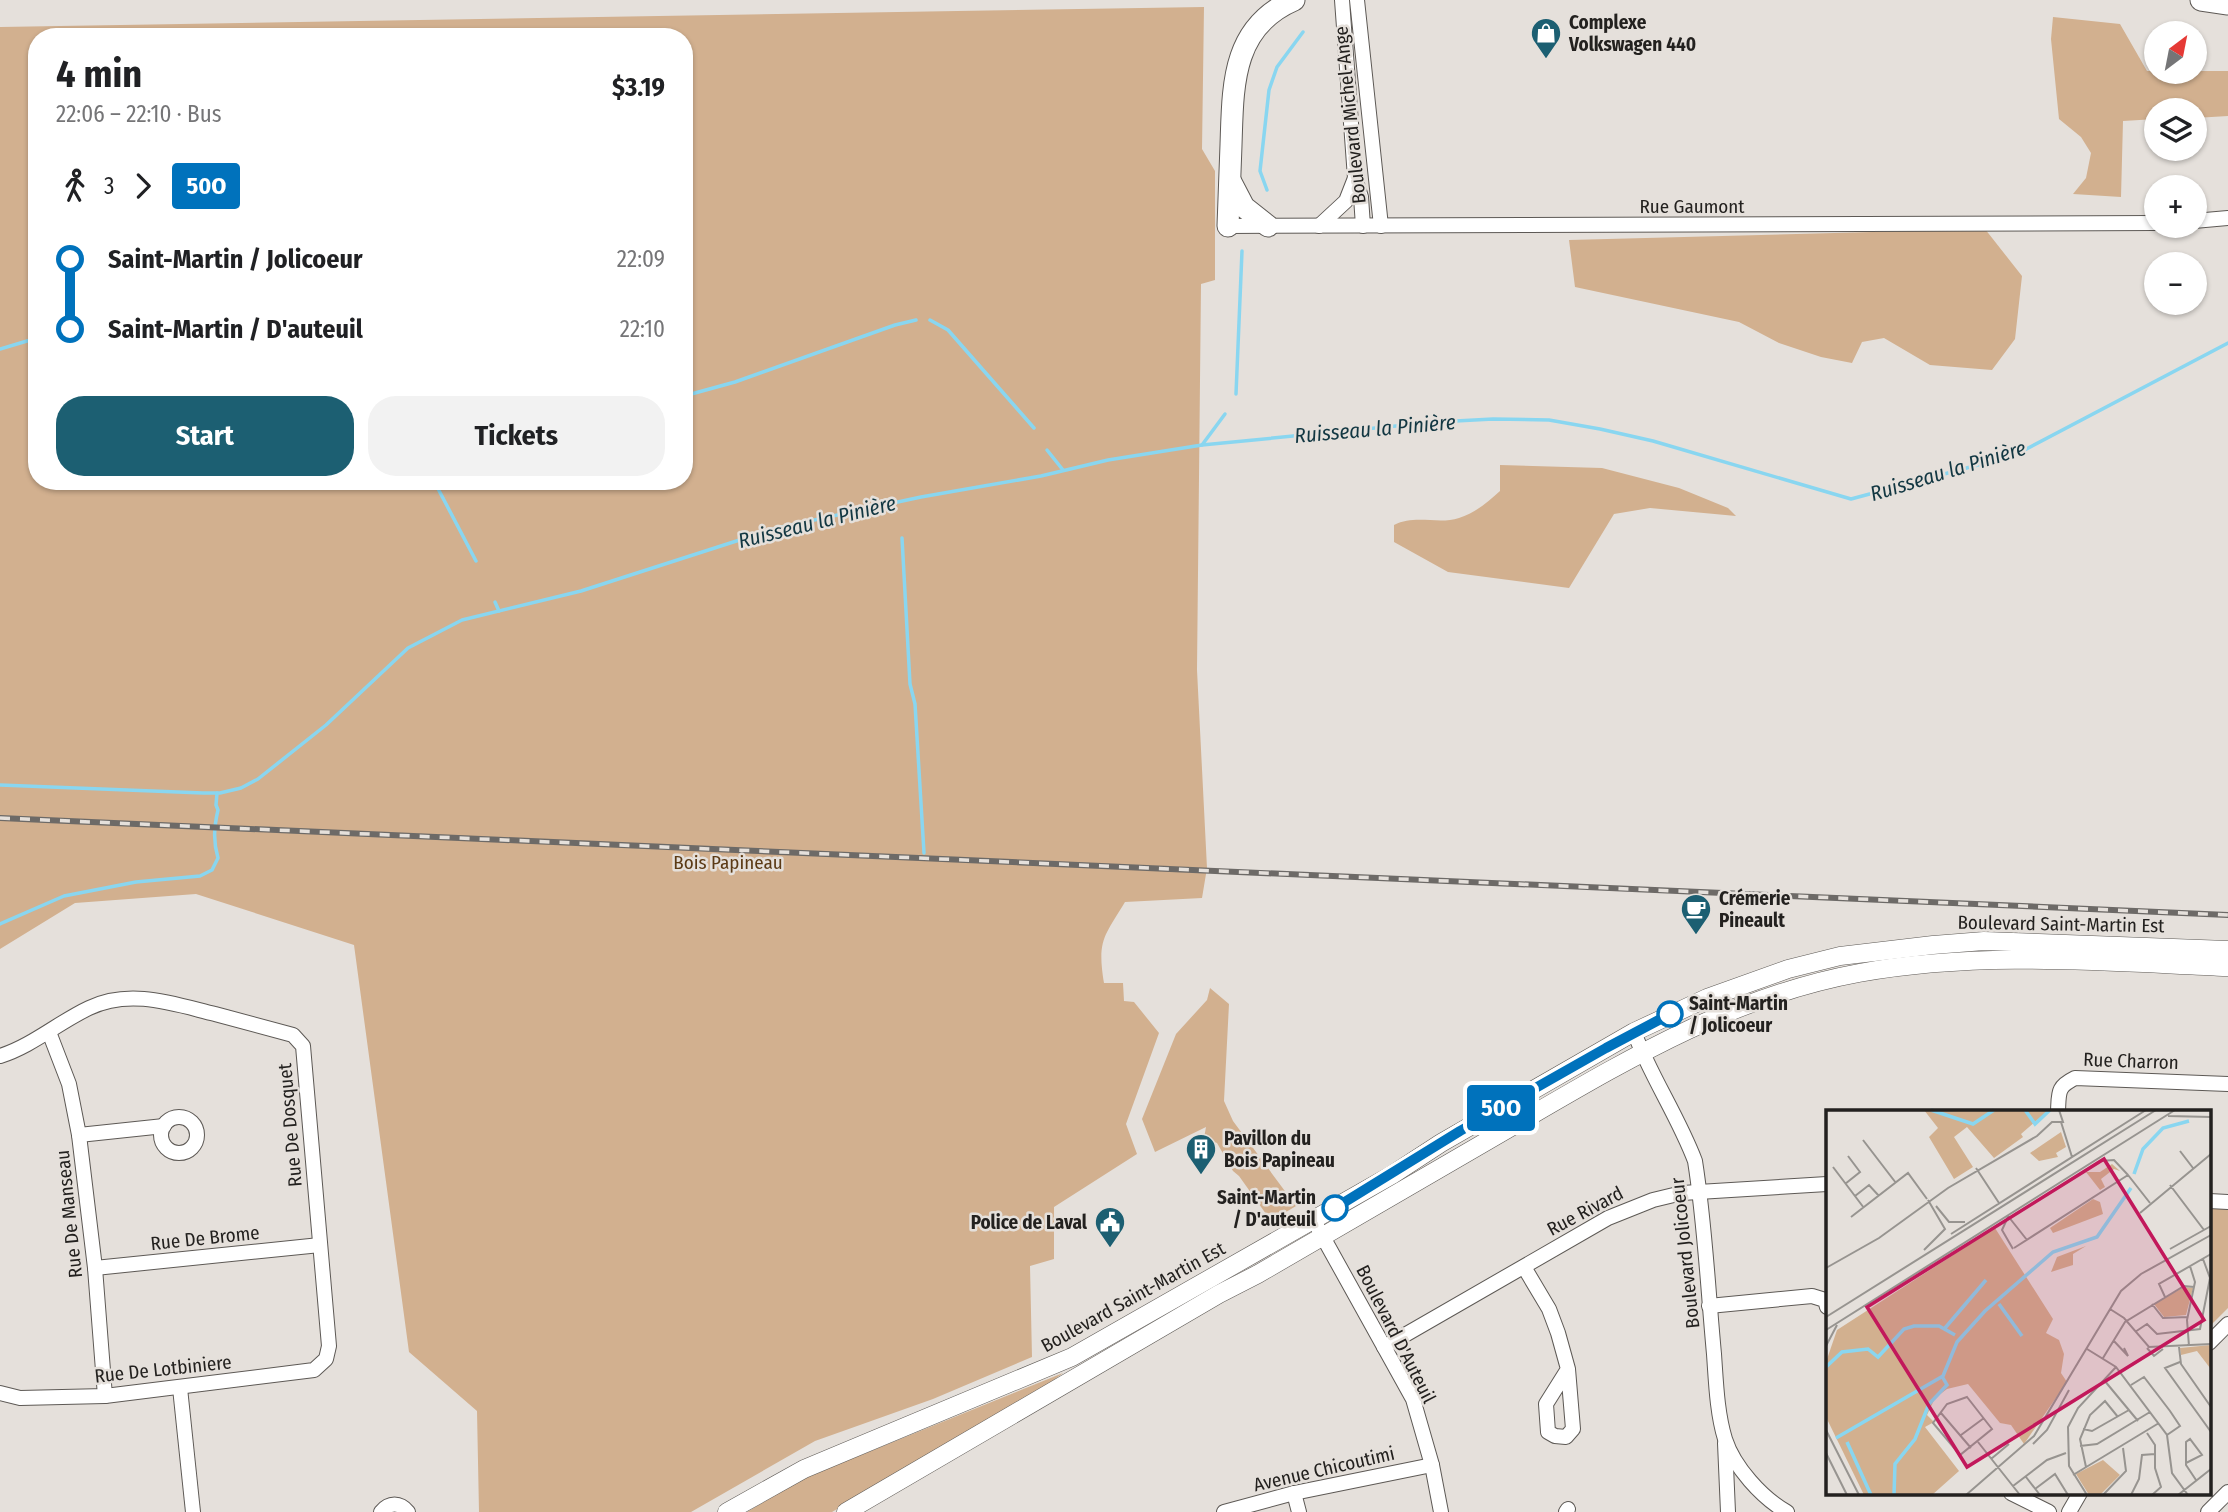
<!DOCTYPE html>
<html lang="en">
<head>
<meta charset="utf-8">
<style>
	body { margin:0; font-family:"Fira Sans Condensed",sans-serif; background:#f2f2f2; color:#202124; height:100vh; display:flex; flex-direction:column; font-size:26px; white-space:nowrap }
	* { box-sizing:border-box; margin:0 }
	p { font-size:23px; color:#757577 }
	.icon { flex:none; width:38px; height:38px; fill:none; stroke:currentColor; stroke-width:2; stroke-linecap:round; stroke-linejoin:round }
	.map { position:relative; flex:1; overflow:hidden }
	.sheet { position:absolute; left:28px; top:28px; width:665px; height:462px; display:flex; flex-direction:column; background:#fff; border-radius:28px; box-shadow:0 2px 5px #0004 }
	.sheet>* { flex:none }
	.badge { padding:0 14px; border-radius:5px; font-size:24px; line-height:46px }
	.needle { width:46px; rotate:32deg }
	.controls { position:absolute; left:2144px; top:21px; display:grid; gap:14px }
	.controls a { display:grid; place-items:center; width:63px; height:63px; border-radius:50%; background:#fff; box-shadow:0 2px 5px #0004; font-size:35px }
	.map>.badge { position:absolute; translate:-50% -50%; box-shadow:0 0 0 4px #fff }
	.legs { display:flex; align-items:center; gap:10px; height:77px; padding:0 28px; font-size:23px }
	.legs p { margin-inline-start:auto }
	.headline { display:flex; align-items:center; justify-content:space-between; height:119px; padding:0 28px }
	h1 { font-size:38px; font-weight:700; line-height:52px }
	.primary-button { display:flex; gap:14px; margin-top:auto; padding:14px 28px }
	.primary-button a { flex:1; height:80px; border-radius:28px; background:#1c5f72; color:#fff; font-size:28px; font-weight:700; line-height:80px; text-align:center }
	.primary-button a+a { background:#f2f2f2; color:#202124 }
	ul { padding:0 28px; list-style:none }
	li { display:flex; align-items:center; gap:24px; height:70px; font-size:26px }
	li i { display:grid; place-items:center; width:10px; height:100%; margin:0 9px; background:currentColor }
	li i::after { content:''; width:18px; height:18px; margin:-9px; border:5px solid; border-radius:50%; background:#fff }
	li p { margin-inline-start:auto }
	li:first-child i { background:linear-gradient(#0000 50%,currentColor 0) }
	li:last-child i { background:linear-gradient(currentColor 50%,#0000 0) }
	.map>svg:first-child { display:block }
	.green { fill:#d2b08f; fill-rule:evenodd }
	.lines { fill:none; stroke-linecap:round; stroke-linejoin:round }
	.stream { stroke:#89d6f0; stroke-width:3.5 }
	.minor-casing { stroke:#5d5955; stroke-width:16 }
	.major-casing { stroke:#5d5955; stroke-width:19 }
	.highway-casing { stroke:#5d5955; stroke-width:23 }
	.minor { stroke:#fff; stroke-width:14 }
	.major { stroke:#fff; stroke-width:18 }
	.highway { stroke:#fff; stroke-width:21 }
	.rail-casing { stroke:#6d6a67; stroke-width:6 }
	.rail { stroke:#e5e0db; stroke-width:3.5; stroke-dasharray:10; stroke-linecap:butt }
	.line-1-casing { stroke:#fff; stroke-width:16 }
	.line-1 { stroke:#0072bc; stroke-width:10 }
	.stop-1-dot { fill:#fff; stroke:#0072bc; stroke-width:3.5 }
	.labels { text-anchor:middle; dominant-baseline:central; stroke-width:5; stroke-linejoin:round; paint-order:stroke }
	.poi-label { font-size:19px; font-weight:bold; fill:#23211f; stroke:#e5e0db; text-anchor:start }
	.street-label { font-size:19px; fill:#23211f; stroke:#e5e0db }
	.park-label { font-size:19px; fill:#5b3a15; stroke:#e5e0db }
	.stop-label { font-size:19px; font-weight:bold; fill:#23211f; stroke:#e5e0db; text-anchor:start }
	.water-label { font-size:21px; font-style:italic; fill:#123742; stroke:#e5e0db }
	.inset-river { fill:none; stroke:#89d6f0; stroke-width:3.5 }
	.inset-road { fill:none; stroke:#979490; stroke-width:2 }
	.view { fill:#c2185b; fill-opacity:0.15; stroke:#c2185b; stroke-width:3.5 }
	.inset-edge { fill:none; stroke:#23211f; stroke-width:3.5 }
</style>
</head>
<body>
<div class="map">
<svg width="2228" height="1512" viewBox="0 0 2228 1512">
	<rect width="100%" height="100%" fill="#e5e0db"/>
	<g class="green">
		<path d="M 1204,7 L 1202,149 L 1215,171 L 1215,280 L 1201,284 L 1197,670 L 1207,868 L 1202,898 L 1125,902 C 1104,937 1097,940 1104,983 L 1123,983 L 1124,1001 L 1134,1002 L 1159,1033 L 1126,1124 L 1137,1154 L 1054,1207 L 1054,1259 L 1030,1266 L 1032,1357 L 933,1399 L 815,1441 L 691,1512 L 479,1512 L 477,1411 L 409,1352 L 354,945 L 196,894 L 75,903 L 0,949 L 0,27 ZM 37,37 L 684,37 L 684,481 L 37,481 Z"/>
		<path d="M 2053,17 L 2120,24 L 2147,71 L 2228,71 L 2228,116 L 2195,118 L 2194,110 L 2156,110 L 2156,119 L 2123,121 L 2121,197 L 2073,194 L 2086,178 L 2091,153 L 2081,137 L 2059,119 L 2051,39 Z"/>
		<path d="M 1985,229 L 2022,276 L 2015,339 L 1992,370 L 1930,365 L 1884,338 L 1862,342 L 1852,363 L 1821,357 L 1779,343 L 1739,322 L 1575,287 L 1569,240 Z"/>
		<path d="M 1500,465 L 1602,468 L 1679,488 L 1728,508 L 1736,516 L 1650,508 L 1614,514 L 1569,588 L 1448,572 L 1394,542 L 1394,525 C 1416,514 1438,525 1459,518 C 1475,513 1488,502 1500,491 Z"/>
		<path d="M 1210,988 L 1229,1004 L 1224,1101 L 1233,1121 L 1296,1206 L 1271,1221 L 1239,1176 L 1233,1171 L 1217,1143 L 1204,1138 L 1206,1127 L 1155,1152 L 1142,1119 L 1176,1034 L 1207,1000 Z"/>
		<path d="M 2209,1207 L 2228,1208 L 2228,1308 L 2209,1327 Z"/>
		<path d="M 1063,1373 L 1041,1390 L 832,1512 L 747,1512 L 799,1481 L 829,1468 Z"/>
	</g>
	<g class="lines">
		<g class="stream">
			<path d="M 1267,190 L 1260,171 L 1269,90 L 1277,67 L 1303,32"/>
			<path d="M 930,320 L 948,330 L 1034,428"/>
			<path d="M 0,349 L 37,338"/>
			<path d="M 1236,394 L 1242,251"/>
			<path d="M 684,396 L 735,382 L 895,325 L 916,320"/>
			<path d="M 1202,445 L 1225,414"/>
			<path d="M 1047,450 L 1063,470"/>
			<path d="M 434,481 L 476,561"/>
			<path d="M 902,538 L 910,684 L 915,704 L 924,853"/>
			<path d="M 495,602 L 499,611"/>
			<path d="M 0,785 L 203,793 L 220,793 L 241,788 L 258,779 L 326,725 L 408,648 L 462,620 L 581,591 L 777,528 L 921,497 L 1041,476 L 1108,460 L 1202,445 L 1437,422 L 1493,419 L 1549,420 L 1600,429 L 1653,441 L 1851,499 L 2015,455 L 2228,343"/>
			<path d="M 0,924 L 64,896 L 136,882 L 200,876 L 212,870 L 218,858 C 213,841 214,827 218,810 L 216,805 L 217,793"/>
		</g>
		<g class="minor-casing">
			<g id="minor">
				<path d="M 1342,0 L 1355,178 L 1361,197 L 1363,226"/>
				<path d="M 1357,0 L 1381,226"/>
				<path d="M 2194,221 L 2228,218"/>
				<path d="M 1228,226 L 2156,223"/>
				<path d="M 1319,226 L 1346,201 L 1355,178"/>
				<path d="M 49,1032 L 69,1084 L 79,1135 L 95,1268 L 105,1396"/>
				<path d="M 1634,1032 C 1651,1077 1678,1116 1695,1161 C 1705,1224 1708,1290 1714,1354 C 1716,1382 1717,1413 1725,1439 C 1734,1467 1762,1498 1787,1512"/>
				<path d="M 0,1056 C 32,1046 59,1022 89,1008 C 130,988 174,1004 215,1014 C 241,1021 267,1028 293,1035 L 303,1046 L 329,1346 L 326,1359 L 314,1370 L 105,1396 L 20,1398 L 0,1393"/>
				<path d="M 2058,1111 C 2059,1092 2057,1087 2075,1078 L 2228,1084"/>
				<circle cx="179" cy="1135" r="18"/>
				<path d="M 79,1135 L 164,1126"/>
				<path d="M 2209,1201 L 2228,1202"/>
				<path d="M 1313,1219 L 1413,1399 L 1432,1465 L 1441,1512"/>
				<path d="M 1524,1267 L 1549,1309 L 1558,1333 L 1568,1369 L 1573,1429 L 1566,1437 L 1555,1436 L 1548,1432 L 1546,1404 L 1568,1369"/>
				<path d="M 95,1268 L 320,1245"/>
				<path d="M 1709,1306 L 1812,1296 L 1825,1300 L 1827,1307"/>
				<path d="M 2209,1343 L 2228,1324"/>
				<path d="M 1384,1347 L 1608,1218 L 1653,1200 L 1682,1193 L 1827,1184"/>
				<path d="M 180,1388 L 193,1512"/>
				<path d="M 1725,1443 L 1728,1512"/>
				<path d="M 1294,1493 L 1299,1512"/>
				<path d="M 2011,1493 L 2049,1512"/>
				<path d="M 381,1512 C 389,1502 400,1502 408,1512"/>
				<path d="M 1224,1512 L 1294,1493 L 1432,1465"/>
				<path d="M 1566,1512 L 1568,1509"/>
				<path d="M 2069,1512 L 2080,1493"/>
				<path d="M 2208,1512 L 2228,1492"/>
			</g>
		</g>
		<g class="major-casing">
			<g id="major">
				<path d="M 727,1512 L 804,1469 L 1072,1357 L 1392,1175 L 1441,1143 L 1634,1032 L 1707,998 L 1788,969 L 1840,956 L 1933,945 L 1984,941 L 2228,950"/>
				<path d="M 846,1512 L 1219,1294 L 1258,1274 C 1345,1224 1431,1173 1518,1123 C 1628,1059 1733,996 1859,973 C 1981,951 2105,962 2228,967"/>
			</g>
		</g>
		<g class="highway-casing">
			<g id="highway">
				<path d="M 2201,0 L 2228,4"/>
				<path d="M 1231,182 L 1244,207 L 1268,226"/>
				<path d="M 1228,226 C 1229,199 1230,172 1231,145 C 1233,87 1231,27 1294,0"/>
			</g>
		</g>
		<use href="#minor" class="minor"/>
		<use href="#major" class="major"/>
		<use href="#highway" class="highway"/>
		<g class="rail-casing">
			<path id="rail" d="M 0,818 L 2228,915"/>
		</g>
		<use href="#rail" class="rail"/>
	</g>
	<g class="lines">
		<g class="line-1-casing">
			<path id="line-1" d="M 1335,1208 L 1460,1131 L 1606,1048 L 1670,1014"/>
		</g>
		<use href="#line-1" class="line-1"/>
	</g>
	<defs>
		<g id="shop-pin" transform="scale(1.575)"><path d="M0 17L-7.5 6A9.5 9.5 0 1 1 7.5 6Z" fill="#1c5f72" stroke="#e5e0db"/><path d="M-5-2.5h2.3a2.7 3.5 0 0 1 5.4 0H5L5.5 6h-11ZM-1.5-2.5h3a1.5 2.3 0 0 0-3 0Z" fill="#fff"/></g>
		<g id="cafe-pin" transform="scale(1.575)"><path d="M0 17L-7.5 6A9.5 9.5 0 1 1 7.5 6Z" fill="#1c5f72" stroke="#e5e0db"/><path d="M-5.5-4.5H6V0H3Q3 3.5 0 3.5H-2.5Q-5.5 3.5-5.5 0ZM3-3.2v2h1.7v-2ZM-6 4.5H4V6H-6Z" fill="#fff"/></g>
		<g id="building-pin" transform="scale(1.575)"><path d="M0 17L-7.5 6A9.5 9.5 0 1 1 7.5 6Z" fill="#1c5f72" stroke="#e5e0db"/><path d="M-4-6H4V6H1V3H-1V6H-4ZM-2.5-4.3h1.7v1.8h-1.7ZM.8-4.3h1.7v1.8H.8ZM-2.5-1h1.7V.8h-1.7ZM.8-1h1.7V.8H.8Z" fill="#fff"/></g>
		<g id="civic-pin" transform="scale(1.575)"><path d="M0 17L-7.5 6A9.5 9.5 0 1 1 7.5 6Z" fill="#1c5f72" stroke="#e5e0db"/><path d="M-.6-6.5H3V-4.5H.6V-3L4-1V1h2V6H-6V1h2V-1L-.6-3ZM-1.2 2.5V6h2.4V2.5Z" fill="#fff"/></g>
	</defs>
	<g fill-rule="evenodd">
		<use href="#shop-pin" x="1546" y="33"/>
		<use href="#cafe-pin" x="1696" y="909"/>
		<use href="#building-pin" x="1201" y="1149"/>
		<use href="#civic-pin" x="1110" y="1222"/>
	</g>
	<g class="stop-1-dot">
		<circle cx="1670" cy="1014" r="12"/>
		<circle cx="1335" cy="1208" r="12"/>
	</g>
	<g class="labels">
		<g class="poi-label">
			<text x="1569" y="22">Complexe<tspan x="1569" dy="22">Volkswagen 440</tspan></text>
			<text x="1719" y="898">Crémerie<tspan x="1719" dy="22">Pineault</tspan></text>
			<text x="1224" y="1138">Pavillon du<tspan x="1224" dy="22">Bois Papineau</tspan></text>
			<text x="1087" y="1222" text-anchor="end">Police de Laval</text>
		</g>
		<g class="street-label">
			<text transform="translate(1350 115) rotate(-96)">Boulevard Michel-Ange</text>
			<text x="1692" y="206">Rue Gaumont</text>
			<text transform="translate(2061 924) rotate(1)">Boulevard Saint-Martin Est</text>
			<text transform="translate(2131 1061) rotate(2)">Rue Charron</text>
			<text transform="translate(290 1125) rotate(-95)">Rue De Dosquet</text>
			<text transform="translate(1585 1211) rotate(-28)">Rue Rivard</text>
			<text transform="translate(69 1214) rotate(-96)">Rue De Manseau</text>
			<text transform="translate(205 1238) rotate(-6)">Rue De Brome</text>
			<text transform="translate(1685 1253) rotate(-96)">Boulevard Jolicoeur</text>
			<text transform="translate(1133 1297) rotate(-29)">Boulevard Saint-Martin Est</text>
			<text transform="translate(1396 1334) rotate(63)">Boulevard D'Auteuil</text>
			<text transform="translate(163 1369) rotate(-6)">Rue De Lotbiniere</text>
			<text transform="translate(1324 1469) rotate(-13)">Avenue Chicoutimi</text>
		</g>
		<g class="park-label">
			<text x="728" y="862">Bois Papineau</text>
		</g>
		<g class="stop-label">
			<text x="1689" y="1003">Saint-Martin<tspan x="1689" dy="22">/ Jolicoeur</tspan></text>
			<text x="1316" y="1197" text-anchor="end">Saint-Martin<tspan x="1316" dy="22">/ D'auteuil</tspan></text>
		</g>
		<g class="water-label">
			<text transform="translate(1375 429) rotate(-5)">Ruisseau la Pinière</text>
			<text transform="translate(1948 471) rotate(-17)">Ruisseau la Pinière</text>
			<text transform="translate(817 522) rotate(-14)">Ruisseau la Pinière</text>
		</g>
	</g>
	<g transform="translate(1826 1110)">
		<rect width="385" height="385" fill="#e5e0db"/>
		<path d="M 98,0 L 223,0 L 195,24 L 197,27 L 168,48 L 141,17 L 128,27 L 147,57 L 128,69 L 103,27 L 112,18 ZM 235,22 L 240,37 L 230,43 L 232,47 L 213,51 L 204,43 ZM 286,54 L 294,61 L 288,59 L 275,69 L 279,77 L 274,80 L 260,62 L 274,62 ZM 267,89 L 274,92 L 277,104 L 227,123 L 224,118 ZM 169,118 L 227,209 L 220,223 L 233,230 L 238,244 L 235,263 L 241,272 L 198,334 L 185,315 L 174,313 L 142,274 L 121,279 L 109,288 L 101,305 L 108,312 L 99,317 L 133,361 L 106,385 L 38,385 L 0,307 L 0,252 L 11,220 ZM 260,136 L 247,144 L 247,155 L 225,162 L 231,147 ZM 358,177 L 367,178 L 360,205 L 338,207 L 328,194 ZM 385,235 L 384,258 L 371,241 L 355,245 L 354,238 ZM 277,350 L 294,365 L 274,385 L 263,385 L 250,364 Z" fill="#d2b08f"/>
		<path class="inset-river" d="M 105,0 L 147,14 L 168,0M 199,0 L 209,14 L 224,0M 308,64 L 317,39 L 337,18 L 363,11M 173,194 L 196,226M 119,218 L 160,170M 0,257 L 16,242 L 42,239 L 52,247 L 78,219 L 88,216 L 113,216 L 129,225M 10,328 L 117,266 L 131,232 L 159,201 L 227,142 L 271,127 L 305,78M 21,332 L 45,385M 68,385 L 69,354 L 89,329 L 103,294 L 121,275 L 117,268"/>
		<path class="inset-road" d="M 342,6 L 385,7M 235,12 L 246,47M 37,30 L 70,73M 354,41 L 367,58M 273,51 L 288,50 L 302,65M 7,57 L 38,98M 150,58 L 173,93M 19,74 L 34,62 L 22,46M 344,75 L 378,120M 29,86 L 43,75 L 53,86M 110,96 L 123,112 L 139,112M 314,103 L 385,44M 182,106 L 201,130M 25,107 L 82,63 L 101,89M 182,107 L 176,120 L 187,139M 125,124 L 320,0M 188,138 L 302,65 L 324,93M 344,139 L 385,116M 98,140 L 119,119 L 102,90M 0,158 L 53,128 L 122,78 L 211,26 L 226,12 L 237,12 L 233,0M 339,187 L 333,174 L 385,144M 326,194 L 337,208 L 362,207M 284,199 L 298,208 L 323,237 L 385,234M 0,207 L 330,0M 0,220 L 349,0M 309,222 L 321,214 L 331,224 L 374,219 L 384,168 L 377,149M 287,230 L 302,246 L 298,238M 0,236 L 11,215M 363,236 L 361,210 L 369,172 L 364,156M 353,237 L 355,254 L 385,297M 321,238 L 328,246 L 337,239M 261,239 L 290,257 L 341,325 L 346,363 L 362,385M 277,248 L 299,212 L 358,176 L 368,177M 354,252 L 339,258 L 385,322M 278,270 L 312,311M 305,275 L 318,267 L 344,301 L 354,316 L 341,325M 141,287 L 166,319 L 134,345 L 107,313 L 121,294 ZM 115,303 L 145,338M 257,319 L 266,321 L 303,300M 0,320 L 33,385M 321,323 L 329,335 L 329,358 L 335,377 L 326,385M 135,325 L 158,308M 152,332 L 194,385M 207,334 L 221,320 L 243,280M 254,336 L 271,334 L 324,302M 0,343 L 21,385M 165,349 L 183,334M 360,353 L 376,345 L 364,329 L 360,332 L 360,355 L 370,370M 260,357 L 254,329 L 264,305 L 279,291 L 292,307M 247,365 L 333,313M 200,367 L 214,385M 187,376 L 221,350 L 240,343M 209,379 L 229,364 L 242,385M 140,385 L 208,326 L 295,181 L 315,164 L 385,125M 261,385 L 243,356 L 242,317 L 252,298 L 290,257M 277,385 L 300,361 L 297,338M 305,385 L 313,369 L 316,345 L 329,344M 352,385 L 385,359"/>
		<path class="view" d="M 278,49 L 378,210 L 141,357 L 41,197 Z"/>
		<rect width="385" height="385" class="inset-edge"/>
	</g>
</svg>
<div class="controls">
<a><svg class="needle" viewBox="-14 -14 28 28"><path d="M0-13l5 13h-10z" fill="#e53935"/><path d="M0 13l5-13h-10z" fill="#757577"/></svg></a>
<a><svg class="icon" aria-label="layers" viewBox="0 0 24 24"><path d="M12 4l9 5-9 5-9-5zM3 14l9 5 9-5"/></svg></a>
<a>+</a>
<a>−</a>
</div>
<b class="badge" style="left:1501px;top:1108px;background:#0072bc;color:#fff">50O</b>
<section class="sheet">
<div class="headline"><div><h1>4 min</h1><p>22:06 – 22:10 · Bus</p></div><b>$3.19</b></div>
<div class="legs"><svg class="icon" aria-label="walk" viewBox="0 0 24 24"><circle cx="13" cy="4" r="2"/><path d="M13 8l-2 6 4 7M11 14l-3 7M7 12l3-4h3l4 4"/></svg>3<svg class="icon" aria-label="forward" viewBox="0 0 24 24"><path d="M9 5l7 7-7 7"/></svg><b class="badge" style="background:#0072bc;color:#fff">50O</b></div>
<ul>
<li><i style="color:#0072bc"></i><b>Saint-Martin / Jolicoeur</b><p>22:09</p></li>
<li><i style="color:#0072bc"></i><b>Saint-Martin / D'auteuil</b><p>22:10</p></li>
</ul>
<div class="primary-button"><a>Start</a><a>Tickets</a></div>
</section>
</div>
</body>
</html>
